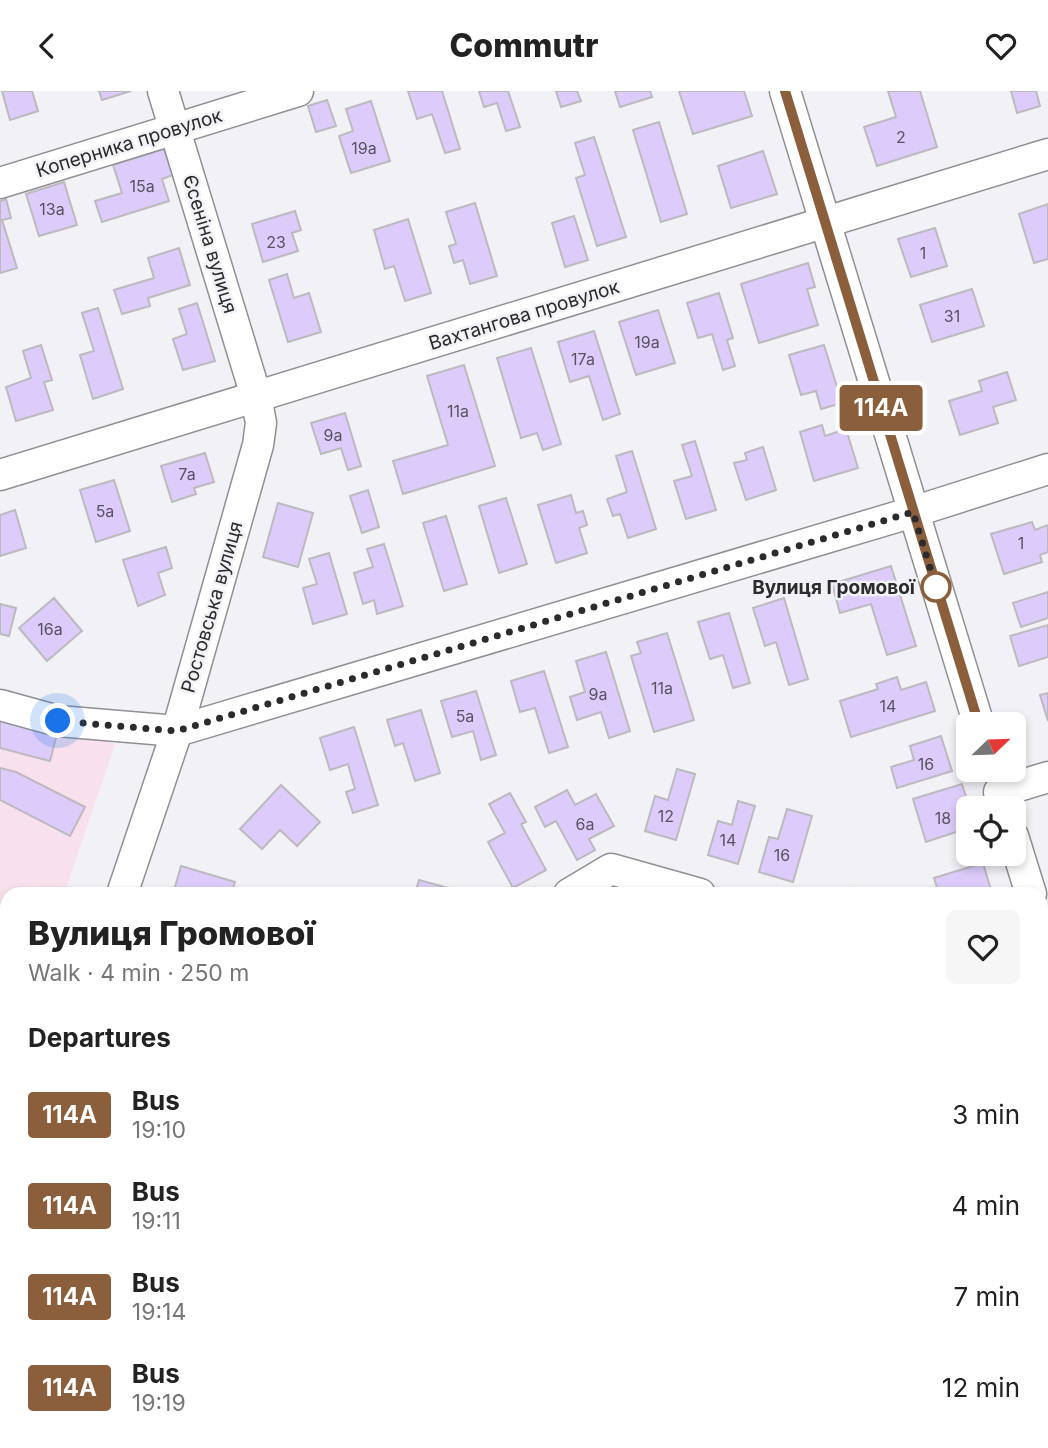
<!DOCTYPE html>
<html lang="en">
<head>
<meta charset="utf-8">
<style>
	body { margin:0; font-family:Inter,sans-serif; background:#f6f6f6; color:#222; height:100vh; display:flex; flex-direction:column; font-size:26px; white-space:nowrap }
	* { box-sizing:border-box; margin:0 }
	p { font-size:23px; color:#767676 }
	.icon { flex:none; width:38px; height:38px; fill:none; stroke:currentColor; stroke-width:2; stroke-linecap:round; stroke-linejoin:round }
	.map { position:relative; flex:1; overflow:hidden }
	.drawer { position:absolute; left:0px; top:796px; width:1048px; height:562px; display:flex; flex-direction:column; background:#fff; border-radius:21px 21px 0 0; box-shadow:0 4px 10px #0003 }
	.drawer>* { flex:none }
	.badge { padding:0 14px; border-radius:5px; font-size:24px; line-height:46px }
	.needle { width:46px; rotate:67deg }
	.fabs { position:absolute; left:956px; top:621px; display:grid; gap:14px }
	.fabs a { display:grid; place-items:center; width:70px; height:70px; border-radius:10px; background:#fff; box-shadow:0 4px 10px #0003; font-size:35px }
	.you { position:absolute; width:35px; height:35px; margin:-18px; border:5px solid #fff; border-radius:50%; background:#1a73e8; box-shadow:0 0 0 10px #1a73e833 }
	.map>.badge { position:absolute; translate:-50% -50%; box-shadow:0 0 0 4px #fff }
	h2 { padding:0 28px; font-size:26px; line-height:63px }
	.round { display:grid; place-items:center; flex:none; width:74px; height:74px; border-radius:10px; background:#f6f6f6 }
	.overview { display:flex; align-items:center; justify-content:space-between; height:119px; padding:0 28px }
	h1 { font-size:33px; font-weight:800; line-height:52px }
	ul { padding:0; list-style:none }
	li { display:flex; align-items:center; gap:21px; height:91px; padding:0 28px }
	li div { flex:1 }
	li b { display:block; font-size:26px }
	li em { font-style:normal }
	li .badge { min-width:77px; font-weight:700; text-align:center }
	header { display:flex; justify-content:space-between; align-items:center; height:91px; padding:0 28px; background:#fff; font-size:32px; font-weight:800 }
	.map>svg:first-child { display:block }
	.commercial { fill:#f8e0ec }
	.built { fill:#e8e4f0 }
	.building { fill:#ddccfb; stroke:#bcbabf; stroke-width:2 }
	.lines { fill:none; stroke-linecap:round; stroke-linejoin:round }
	.lane-casing { stroke:#908f93; stroke-width:18 }
	.street-casing { stroke:#908f93; stroke-width:33 }
	.lane { stroke:#fff; stroke-width:14 }
	.street { stroke:#fff; stroke-width:30 }
	.line-casing { stroke:#fff; stroke-width:16 }
	.line { stroke:#8b5e3c; stroke-width:10 }
	.walk { stroke:#2b2a2c; stroke-width:7; stroke-dasharray:0 12.6 }
	.stop-dot { fill:#fff; stroke:#8b5e3c; stroke-width:3.5 }
	.labels { text-anchor:middle; dominant-baseline:central; stroke-width:5; stroke-linejoin:round; paint-order:stroke }
	.number-label { font-size:16px; fill:#585260 }
	.street-label { font-size:19px; fill:#2b2a2c; stroke:#f2f1f6 }
	.stop-label { font-size:19px; font-weight:bold; fill:#2b2a2c; stroke:#f2f1f6; text-anchor:end }
</style>
</head>
<body>
<header><svg class="icon" aria-label="back" viewBox="0 0 24 24"><path d="M15 5l-7 7 7 7"/></svg>Commutr<svg class="icon" aria-label="heart" viewBox="0 0 24 24"><path d="M12 20l-8-8c-3-5 5-10 8-4 3-6 11-1 8 4z"/></svg></header>
<div class="map">
<svg width="1048" height="1357" viewBox="0 0 1048 1357">
	<rect width="100%" height="100%" fill="#f2f1f6"/>
	<path class="commercial" d="M 0,622 L 115,653 L 64,803 L 7,803 L 7,936 L 0,945 Z"/>
	<path class="built" d="M 0,1141 L 7,1143 L 7,1351 L 386,1351 L 388,1357 L 0,1357 Z"/>
	<g class="building">
		<path d="M 2,0 L 32,0 L 38,20 L 10,29 Z"/>
		<path d="M 99,0 L 131,0 L 102,9 Z"/>
		<path d="M 408,0 L 442,0 L 460,58 L 445,62 L 432,23 L 417,28 Z"/>
		<path d="M 479,0 L 508,0 L 520,36 L 506,40 L 497,12 L 484,16 Z"/>
		<path d="M 556,0 L 577,0 L 581,10 L 561,16 Z"/>
		<path d="M 615,0 L 650,0 L 652,6 L 620,16 Z"/>
		<path d="M 679,0 L 744,0 L 752,25 L 693,43 Z"/>
		<path d="M 888,0 L 920,0 L 937,56 L 877,75 L 864,36 L 896,26 Z"/>
		<path d="M 1011,0 L 1036,0 L 1040,15 L 1017,22 Z"/>
		<path d="M 327,9 L 336,35 L 316,41 L 308,15 Z"/>
		<path d="M 371,10 L 390,70 L 351,82 L 339,45 L 353,40 L 346,18 Z"/>
		<path d="M 659,31 L 687,123 L 661,131 L 633,39 Z"/>
		<path d="M 594,46 L 626,146 L 597,155 L 576,87 L 585,84 L 575,52 Z"/>
		<path d="M 164,58 L 173,84 L 162,88 L 169,110 L 102,131 L 95,110 L 122,102 L 113,74 Z"/>
		<path d="M 763,60 L 777,103 L 731,117 L 718,75 Z"/>
		<path d="M 64,91 L 77,134 L 39,145 L 26,103 Z"/>
		<path d="M 6,108 L 11,127 L 2,129 L 17,177 L 0,182 L 0,110 Z"/>
		<path d="M 475,112 L 497,185 L 470,193 L 463,169 L 454,172 L 449,155 L 456,153 L 446,121 Z"/>
		<path d="M 1048,113 L 1048,168 L 1034,172 L 1019,123 Z"/>
		<path d="M 295,120 L 301,139 L 292,142 L 298,160 L 263,171 L 252,133 Z"/>
		<path d="M 574,125 L 588,169 L 565,176 L 552,132 Z"/>
		<path d="M 408,128 L 431,202 L 405,210 L 394,175 L 385,178 L 374,139 Z"/>
		<path d="M 935,137 L 947,175 L 911,186 L 898,148 Z"/>
		<path d="M 179,157 L 190,194 L 148,207 L 150,215 L 122,223 L 114,199 L 154,187 L 148,167 Z"/>
		<path d="M 808,172 L 815,196 L 807,198 L 818,234 L 759,252 L 741,193 Z"/>
		<path d="M 287,183 L 294,207 L 309,202 L 321,241 L 288,251 L 269,189 Z"/>
		<path d="M 972,198 L 984,235 L 932,251 L 920,214 Z"/>
		<path d="M 719,202 L 733,247 L 727,249 L 735,275 L 723,279 L 712,243 L 698,247 L 687,212 Z"/>
		<path d="M 197,212 L 215,270 L 183,279 L 173,248 L 187,243 L 179,218 Z"/>
		<path d="M 98,217 L 123,298 L 93,308 L 80,264 L 94,260 L 82,222 Z"/>
		<path d="M 658,219 L 675,272 L 636,284 L 619,231 Z"/>
		<path d="M 594,240 L 620,323 L 603,329 L 589,285 L 570,291 L 558,251 Z"/>
		<path d="M 41,254 L 52,289 L 44,291 L 53,319 L 16,330 L 6,296 L 31,287 L 23,260 Z"/>
		<path d="M 824,254 L 842,312 L 821,318 L 816,300 L 801,304 L 789,264 Z"/>
		<path d="M 531,257 L 561,353 L 543,359 L 537,342 L 521,347 L 497,267 Z"/>
		<path d="M 464,274 L 495,375 L 403,403 L 393,370 L 448,354 L 427,285 Z"/>
		<path d="M 1007,281 L 1016,309 L 993,316 L 998,332 L 960,344 L 949,310 L 982,300 L 979,290 Z"/>
		<path d="M 345,322 L 361,375 L 348,379 L 341,357 L 321,363 L 311,332 Z"/>
		<path d="M 822,334 L 825,345 L 846,338 L 858,377 L 814,390 L 800,341 Z"/>
		<path d="M 695,350 L 716,419 L 686,428 L 674,390 L 692,385 L 682,354 Z"/>
		<path d="M 763,356 L 776,399 L 746,409 L 734,372 L 747,369 L 745,362 Z"/>
		<path d="M 632,360 L 656,438 L 628,447 L 620,423 L 613,425 L 607,408 L 627,401 L 616,365 Z"/>
		<path d="M 205,362 L 214,391 L 194,397 L 196,403 L 172,411 L 161,375 Z"/>
		<path d="M 114,389 L 130,440 L 96,451 L 80,399 Z"/>
		<path d="M 368,399 L 379,436 L 362,442 L 350,405 Z"/>
		<path d="M 571,404 L 576,422 L 583,420 L 587,434 L 579,437 L 587,462 L 556,472 L 538,414 Z"/>
		<path d="M 506,407 L 527,473 L 499,482 L 479,415 Z"/>
		<path d="M 278,412 L 313,422 L 298,476 L 263,466 Z"/>
		<path d="M 15,419 L 26,457 L 0,465 L 0,424 Z"/>
		<path d="M 446,425 L 467,493 L 444,500 L 423,432 Z"/>
		<path d="M 1032,431 L 1035,439 L 1048,434 L 1048,461 L 1040,464 L 1042,471 L 1004,483 L 991,443 Z"/>
		<path d="M 384,453 L 403,515 L 377,523 L 374,509 L 363,513 L 354,482 L 373,476 L 367,458 Z"/>
		<path d="M 166,456 L 172,477 L 158,482 L 165,504 L 138,515 L 123,469 Z"/>
		<path d="M 329,462 L 347,523 L 313,533 L 303,497 L 317,493 L 309,468 Z"/>
		<path d="M 891,475 L 916,555 L 887,564 L 871,513 L 840,522 L 832,493 Z"/>
		<path d="M 1048,501 L 1048,527 L 1021,536 L 1013,512 Z"/>
		<path d="M 54,507 L 82,540 L 47,570 L 19,537 Z"/>
		<path d="M 784,507 L 808,588 L 789,594 L 776,551 L 765,555 L 753,517 Z"/>
		<path d="M 0,513 L 16,517 L 9,545 L 0,543 Z"/>
		<path d="M 729,522 L 750,592 L 733,597 L 723,564 L 710,568 L 698,531 Z"/>
		<path d="M 1048,534 L 1048,566 L 1019,575 L 1010,545 Z"/>
		<path d="M 667,542 L 694,629 L 654,641 L 631,565 L 641,562 L 637,551 Z"/>
		<path d="M 606,561 L 630,640 L 609,647 L 601,621 L 577,629 L 570,606 L 585,601 L 576,570 Z"/>
		<path d="M 544,580 L 568,656 L 549,662 L 535,617 L 520,621 L 511,590 Z"/>
		<path d="M 897,586 L 901,599 L 926,591 L 935,620 L 851,646 L 840,610 L 878,598 L 876,593 Z"/>
		<path d="M 476,600 L 496,664 L 481,669 L 473,640 L 452,646 L 441,610 Z"/>
		<path d="M 1048,602 L 1048,630 L 1040,604 Z"/>
		<path d="M 421,619 L 440,682 L 415,690 L 403,652 L 395,655 L 387,629 Z"/>
		<path d="M 0,624 L 58,639 L 50,670 L 0,657 Z"/>
		<path d="M 354,636 L 378,714 L 353,722 L 346,701 L 355,698 L 348,673 L 330,679 L 320,647 Z"/>
		<path d="M 941,645 L 952,680 L 897,697 L 891,676 L 914,669 L 910,655 Z"/>
		<path d="M 0,677 L 16,681 L 85,716 L 70,745 L 0,709 Z"/>
		<path d="M 677,678 L 695,683 L 676,749 L 645,740 L 655,705 L 668,709 Z"/>
		<path d="M 962,693 L 970,718 L 968,718 L 968,737 L 926,751 L 913,708 Z"/>
		<path d="M 281,694 L 320,731 L 297,755 L 280,739 L 262,758 L 240,738 Z"/>
		<path d="M 567,699 L 575,714 L 596,703 L 614,735 L 589,748 L 595,759 L 577,769 L 556,730 L 545,736 L 535,716 Z"/>
		<path d="M 510,702 L 526,731 L 521,733 L 546,779 L 513,797 L 488,751 L 505,742 L 489,713 Z"/>
		<path d="M 738,710 L 755,715 L 738,773 L 708,764 L 718,730 L 732,734 Z"/>
		<path d="M 787,718 L 812,725 L 793,791 L 759,781 L 769,746 L 778,748 Z"/>
		<path d="M 983,772 L 991,799 L 979,803 L 939,803 L 934,787 Z"/>
		<path d="M 181,775 L 235,791 L 231,803 L 173,803 Z"/>
		<path d="M 419,789 L 470,803 L 415,803 Z"/>
		<path d="M 848,797 L 851,803 L 836,803 Z"/>
		<path d="M 1044,993 L 1048,1005 L 1048,1040 L 1041,1042 L 1041,994 Z"/>
		<path d="M 1048,1078 L 1048,1120 L 1041,1122 L 1041,1080 Z"/>
		<path d="M 1048,1143 L 1048,1163 L 1042,1164 L 1041,1145 Z"/>
		<path d="M 1041,1289 L 1048,1291 L 1048,1340 L 1041,1338 Z"/>
		<path d="M 54,1351 L 206,1351 L 208,1357 L 152,1357 L 150,1353 L 139,1357 L 57,1357 Z"/>
		<path d="M 246,1351 L 302,1351 L 304,1357 L 230,1357 Z"/>
		<path d="M 632,1351 L 737,1351 L 723,1357 L 635,1357 Z"/>
	</g>
	<g class="lines">
		<g class="lane-casing">
			<g id="lane">
				<path d="M 896,1351 L 897,1357"/>
				<path d="M 551,1352 L 553,1351"/>
			</g>
		</g>
		<g class="street-casing">
			<g id="street">
				<path d="M 785,0 L 979,634"/>
				<path d="M 0,92 L 298,0"/>
				<path d="M 0,384 L 1048,63"/>
				<path d="M 0,614 L 58,630 L 177,640 L 913,421 L 1048,378"/>
				<path d="M 999,701 L 1048,686"/>
				<path d="M 1013,745 L 1031,803"/>
				<path d="M 122,803 L 177,640 L 258,354 L 261,332 L 256,305 L 163,0"/>
				<path d="M 569,803 L 611,778 L 700,803"/>
				<path d="M 1041,836 L 1048,858"/>
				<path d="M 0,1043 L 7,1037"/>
				<path d="M 1041,1226 L 1048,1228"/>
			</g>
		</g>
		<use href="#lane" class="lane"/>
		<use href="#street" class="street"/>
	</g>
	<g class="lines">
		<g class="line-casing">
			<path id="line" d="M 785,0 L 979,634"/>
		</g>
		<use href="#line" class="line"/>
		<path class="walk" d="M 58,630 L 177,640 L 913,421 L 936,496"/>
	</g>
	<circle class="stop-dot" cx="936" cy="496" r="14"/>
	<g class="labels">
		<g class="number-label">
			<text x="901" y="46">2</text>
			<text x="364" y="57">19а</text>
			<text x="142" y="95">15а</text>
			<text x="52" y="118">13а</text>
			<text x="276" y="151">23</text>
			<text x="923" y="162">1</text>
			<text x="952" y="225">31</text>
			<text x="647" y="251">19а</text>
			<text x="583" y="268">17а</text>
			<text x="458" y="320">11а</text>
			<text x="333" y="344">9а</text>
			<text x="187" y="383">7а</text>
			<text x="105" y="420">5а</text>
			<text x="1021" y="452">1</text>
			<text x="50" y="538">16а</text>
			<text x="662" y="597">11а</text>
			<text x="598" y="603">9а</text>
			<text x="888" y="615">14</text>
			<text x="465" y="625">5а</text>
			<text x="926" y="673">16</text>
			<text x="666" y="725">12</text>
			<text x="943" y="727">18</text>
			<text x="585" y="733">6а</text>
			<text x="728" y="749">14</text>
			<text x="782" y="764">16</text>
		</g>
		<g class="street-label">
			<text transform="translate(129 52) rotate(-17)">Коперника провулок</text>
			<text transform="translate(210 153) rotate(73)">Єсеніна вулиця</text>
			<text transform="translate(524 224) rotate(-17)">Вахтангова провулок</text>
			<text transform="translate(212 516) rotate(-74)">Ростовська вулиця</text>
		</g>
		<g class="stop-label">
			<text x="915" y="496">Вулиця Громової</text>
		</g>
	</g>
</svg>
<div class="fabs">
<a><svg class="needle" viewBox="-14 -14 28 28"><path d="M0-13l5 13h-10z" fill="#e53935"/><path d="M0 13l5-13h-10z" fill="#767676"/></svg></a>
<a><svg class="icon" aria-label="locate" viewBox="0 0 24 24"><circle cx="12" cy="12" r="6"/><path d="M12 2v4M12 18v4M2 12h4M18 12h4"/></svg></a>
</div>
<div class="you" style="left:58px;top:630px"></div>
<b class="badge" style="left:881px;top:317px;background:#8b5e3c;color:#fff">114А</b>
<section class="drawer">
<div class="overview"><div><h1>Вулиця Громової</h1><p>Walk · 4 min · 250 m</p></div><a class="round"><svg class="icon" aria-label="heart" viewBox="0 0 24 24"><path d="M12 20l-8-8c-3-5 5-10 8-4 3-6 11-1 8 4z"/></svg></a></div>
<h2>Departures</h2>
<ul>
<li><span class="badge" style="background:#8b5e3c;color:#fff">114А</span><div><b>Bus</b><p>19:10</p></div><em>3 min</em></li>
<li><span class="badge" style="background:#8b5e3c;color:#fff">114А</span><div><b>Bus</b><p>19:11</p></div><em>4 min</em></li>
<li><span class="badge" style="background:#8b5e3c;color:#fff">114А</span><div><b>Bus</b><p>19:14</p></div><em>7 min</em></li>
<li><span class="badge" style="background:#8b5e3c;color:#fff">114А</span><div><b>Bus</b><p>19:19</p></div><em>12 min</em></li>
</ul>
</section>
</div>
</body>
</html>
